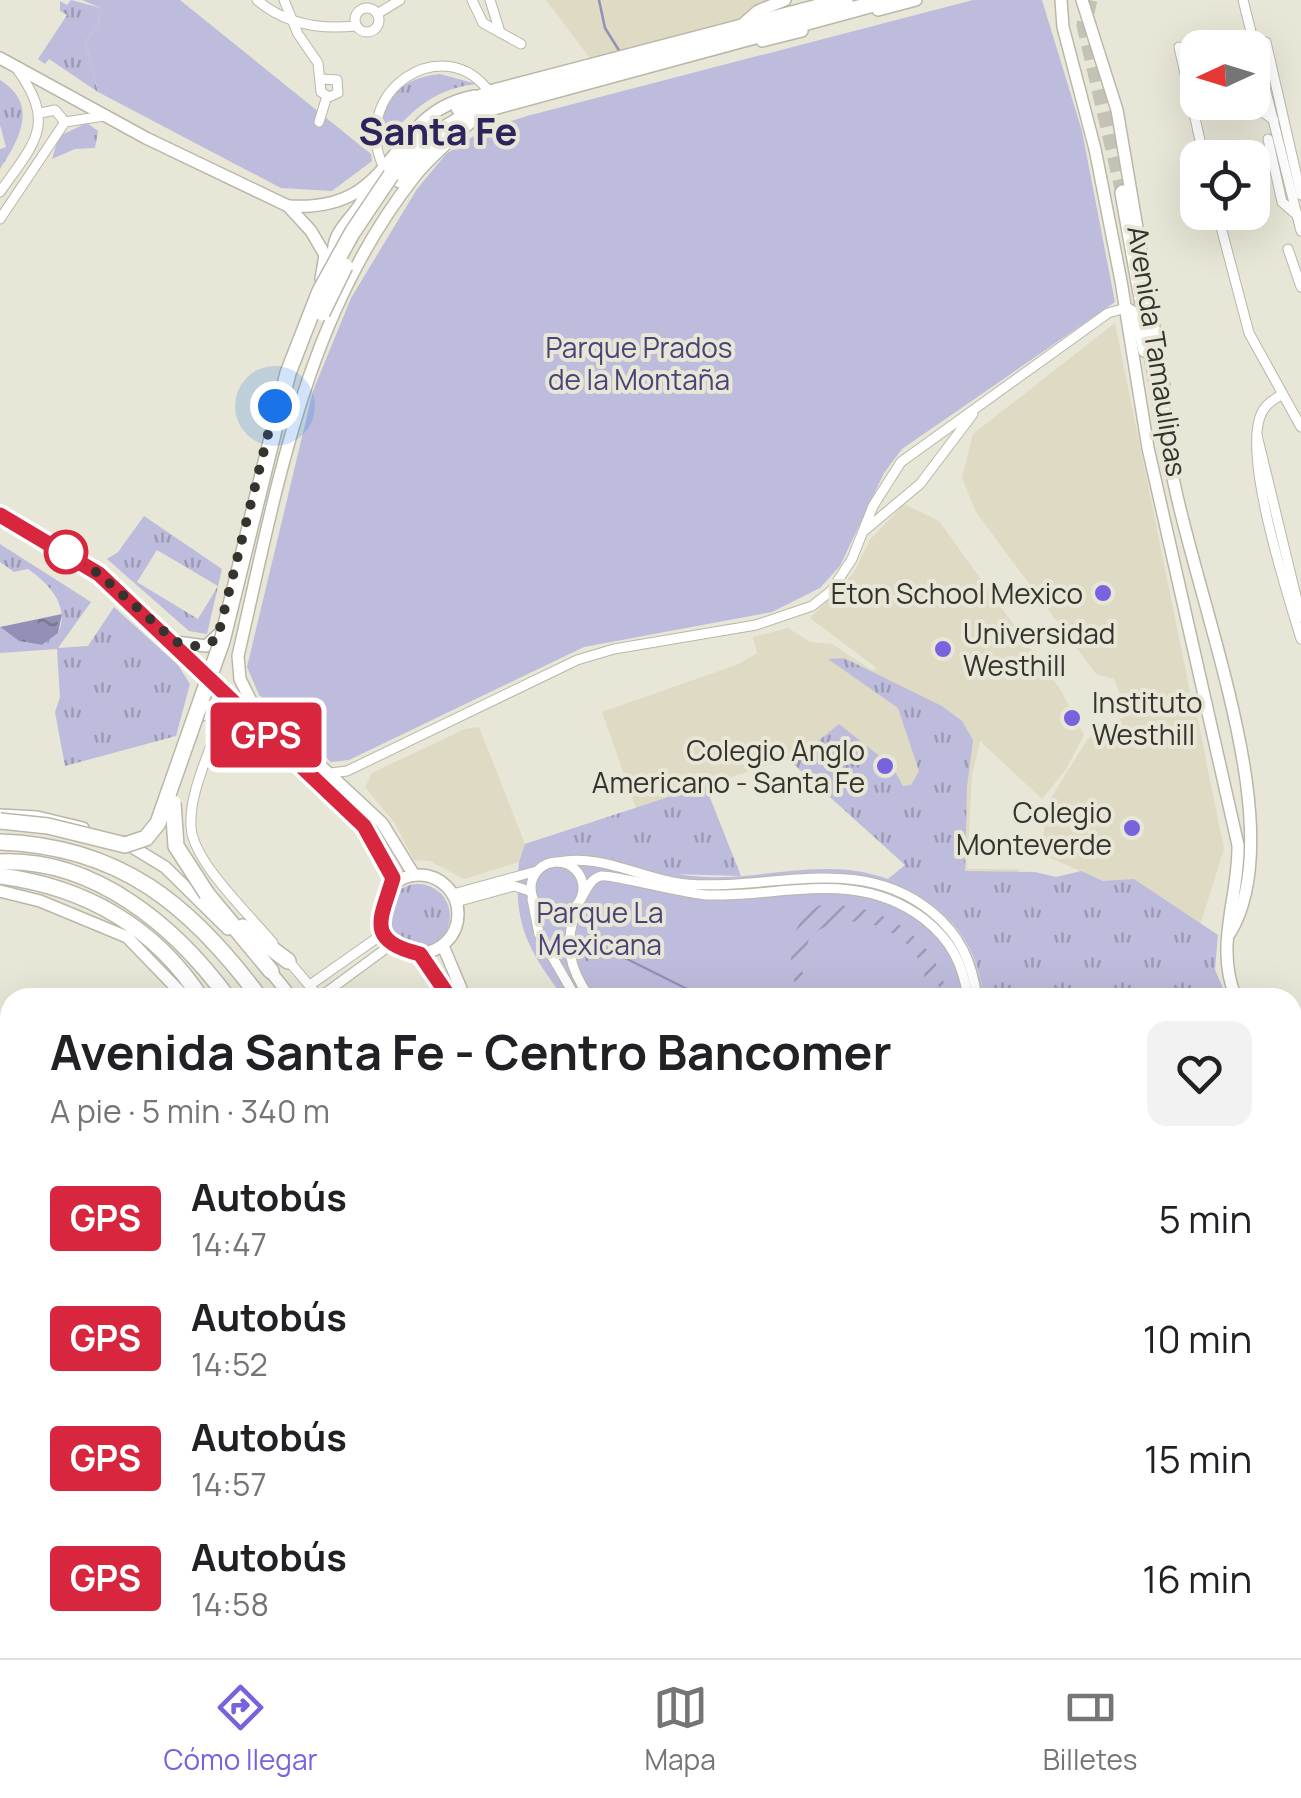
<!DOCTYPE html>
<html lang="es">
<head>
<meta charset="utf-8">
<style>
	body { margin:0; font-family:Manrope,sans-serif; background:#f2f2f2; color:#202124; height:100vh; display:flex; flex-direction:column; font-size:38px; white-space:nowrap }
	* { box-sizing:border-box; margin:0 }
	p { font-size:32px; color:#757577 }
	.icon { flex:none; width:55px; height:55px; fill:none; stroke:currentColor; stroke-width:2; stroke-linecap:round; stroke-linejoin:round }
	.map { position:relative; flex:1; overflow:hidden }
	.details { position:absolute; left:0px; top:988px; width:1302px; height:672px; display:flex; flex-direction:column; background:#fff; border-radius:30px 30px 0 0; box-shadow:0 10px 40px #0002 }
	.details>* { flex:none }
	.badge { padding:0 20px; border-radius:8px; font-size:35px; line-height:65px }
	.needle { width:65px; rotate:266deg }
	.fabs { position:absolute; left:1180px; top:30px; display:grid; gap:20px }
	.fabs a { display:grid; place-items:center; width:90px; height:90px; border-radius:20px; background:#fff; box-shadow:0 10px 40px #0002; font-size:50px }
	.you { position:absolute; width:50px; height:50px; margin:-25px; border:8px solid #fff; border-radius:50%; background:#1a73e8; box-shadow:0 0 0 15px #1a73e833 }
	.map>.badge { position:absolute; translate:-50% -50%; box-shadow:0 0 0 5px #fff }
	.round { display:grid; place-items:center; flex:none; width:105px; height:105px; border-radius:20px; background:#f2f2f2 }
	.head { display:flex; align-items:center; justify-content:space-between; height:170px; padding:0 50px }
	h1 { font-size:48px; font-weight:700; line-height:75px }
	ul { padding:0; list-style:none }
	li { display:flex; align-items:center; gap:30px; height:120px; padding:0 50px }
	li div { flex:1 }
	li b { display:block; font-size:38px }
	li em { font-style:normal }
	li .badge { min-width:110px; font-weight:700; text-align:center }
	.tab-bar { display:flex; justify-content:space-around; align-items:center; height:140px; border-top:2px solid #e0e0e0; background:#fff; font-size:28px; color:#757577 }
	.tab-bar a { display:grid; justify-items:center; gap:5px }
	.tab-bar .on { color:#7862dd }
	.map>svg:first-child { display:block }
	.built { fill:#dedac3 }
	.grass { fill:url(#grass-tufts); fill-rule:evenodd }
	.park { fill:#bebcdc }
	.garden { fill:url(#garden-furrows) }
	.water { fill:url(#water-ripples) }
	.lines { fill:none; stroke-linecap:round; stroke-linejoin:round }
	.stream { stroke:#9390b8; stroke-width:2.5 }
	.highway-tunnel { stroke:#c4c2b4; stroke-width:15; stroke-dasharray:15 8; stroke-linecap:butt }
	.street-casing { stroke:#bab7a8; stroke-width:11 }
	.secondary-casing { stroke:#bab7a8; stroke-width:14 }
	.highway-casing { stroke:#bab7a8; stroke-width:18 }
	.street { stroke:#fff; stroke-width:9 }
	.secondary { stroke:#fff; stroke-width:11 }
	.highway { stroke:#fff; stroke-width:15 }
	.rail-casing { stroke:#959388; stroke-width:6 }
	.rail { stroke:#e8e6d6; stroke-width:2.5; stroke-dasharray:8; stroke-linecap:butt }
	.highway-bridge-casing { stroke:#bab7a8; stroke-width:18; stroke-linecap:butt }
	.highway-bridge { stroke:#fff; stroke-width:15 }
	.line-casing { stroke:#fff; stroke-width:22 }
	.line { stroke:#d7263d; stroke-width:15 }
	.walk { stroke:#34332d; stroke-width:10; stroke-dasharray:0 18 }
	.stop-dot { fill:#fff; stroke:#d7263d; stroke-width:5 }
	.poi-dot { fill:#7862dd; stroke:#e8e6d6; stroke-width:4 }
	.labels { text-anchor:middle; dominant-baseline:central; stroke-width:8; stroke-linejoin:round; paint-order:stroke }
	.park-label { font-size:28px; fill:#494378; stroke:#e8e6d6 }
	.street-label { font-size:28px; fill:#34332d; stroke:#e8e6d6 }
	.poi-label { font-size:28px; fill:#34332d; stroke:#e8e6d6; text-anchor:end }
	.district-label { font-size:38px; font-weight:bold; fill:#2e235d; stroke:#e8e6d6 }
</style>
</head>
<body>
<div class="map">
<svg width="1301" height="1658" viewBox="0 0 1301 1658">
	<defs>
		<pattern id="grass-tufts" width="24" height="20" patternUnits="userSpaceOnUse" patternTransform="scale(2.5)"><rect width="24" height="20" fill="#bebcdc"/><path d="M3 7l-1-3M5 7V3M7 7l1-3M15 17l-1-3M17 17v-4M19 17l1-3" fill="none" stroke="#9b99b3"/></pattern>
		<pattern id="garden-furrows" width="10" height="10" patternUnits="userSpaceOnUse" patternTransform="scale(2.5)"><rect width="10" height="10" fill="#bebcdc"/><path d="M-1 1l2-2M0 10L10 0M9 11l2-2" fill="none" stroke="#9b99b3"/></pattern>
		<pattern id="water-ripples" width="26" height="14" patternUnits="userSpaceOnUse" patternTransform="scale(2.5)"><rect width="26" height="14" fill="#9390b8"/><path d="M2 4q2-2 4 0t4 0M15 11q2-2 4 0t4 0" fill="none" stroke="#797696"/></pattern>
	</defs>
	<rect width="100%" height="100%" fill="#e8e6d6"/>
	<g class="built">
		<path d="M 546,0 L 787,0 L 750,21 L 592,61 Z"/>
		<path d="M 1115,323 L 1190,692 L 1125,707 L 1114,679 L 1096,674 L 976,512 L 962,478 L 973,434 Z"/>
		<path d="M 904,504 L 939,521 L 1060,689 L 1084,735 L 1066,769 L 1042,799 L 980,741 L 972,776 L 967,869 L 1020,869 L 1009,888 L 949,904 L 787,759 L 636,808 L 602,712 L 739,664 L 757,653 L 753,637 L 788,628 L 810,642 L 832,644 L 872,670 L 878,669 L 810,618 L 853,574 L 870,540 Z"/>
		<path d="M 1194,701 L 1224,849 L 1200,925 L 1042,854 L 1046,806 L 1087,740 L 1127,715 Z"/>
		<path d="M 479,727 L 525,844 L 519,862 L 464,879 L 430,861 L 414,860 L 394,822 L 365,787 L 372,773 L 465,729 Z"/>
	</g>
	<g class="grass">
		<path d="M 71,0 L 101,8 L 98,26 L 85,41 L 98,92 L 49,59 L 45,64 L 38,59 L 67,15 L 60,11 L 60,1 L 67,5 Z"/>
		<path d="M 440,74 L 477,84 C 434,88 407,113 382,147 C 376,104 398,78 440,74 Z"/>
		<path d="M 0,80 C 39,104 20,139 0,169 L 0,149 L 6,147 L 0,125 Z"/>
		<path d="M 87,123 L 98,131 L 95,148 L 75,149 L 52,159 L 59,136 Z"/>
		<path d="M 144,516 L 222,569 L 207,634 L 189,631 L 107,559 L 118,552 ZM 157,550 L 218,586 L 198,619 L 137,582 Z"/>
		<path d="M 0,544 L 91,602 L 58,648 L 88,646 L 114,607 L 178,665 L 190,684 L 176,736 L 65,766 L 55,712 L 60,697 L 57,649 L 0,653 L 0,627 L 19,641 L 42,645 L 58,633 C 71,606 48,583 28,569 L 14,572 L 0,562 Z"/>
		<path d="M 844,658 L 942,706 L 962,721 L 973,740 L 967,787 L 965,871 L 1035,872 L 1056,877 L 1081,871 L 1103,881 L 1134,879 L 1218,935 L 1215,970 L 1227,997 L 984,997 C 977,939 942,901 888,879 L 905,865 L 787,758 L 806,751 L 839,724 L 892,766 L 903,786 L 911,785 L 919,771 L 898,708 L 828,659 Z"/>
		<path d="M 705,785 L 741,876 L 672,874 L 572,851 L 529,866 L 519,862 L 525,844 Z"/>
		<circle cx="418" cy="916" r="32"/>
	</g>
	<g class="park">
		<path d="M 82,0 L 180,0 L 371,154 L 372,161 L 332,191 L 281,188 L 98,92 L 85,41 L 98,26 L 101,8 Z"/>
		<path d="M 973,0 L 1042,0 L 1082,131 L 1115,302 L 902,449 L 884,473 L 840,566 L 820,588 L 772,612 L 584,647 L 349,760 L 331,762 L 259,695 L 247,667 L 313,391 L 351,298 L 417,189 L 446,154 L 483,130 L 527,116 Z"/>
		<path d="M 572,851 C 618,855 660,876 707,877 C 748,879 789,868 829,869 C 908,869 974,919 984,997 L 563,997 C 527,948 513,924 519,862 L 529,865 L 548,854 Z"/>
		<path d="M 1293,1365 L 1301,1367 L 1301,1658 L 1092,1658 L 1087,1650 L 1292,1650 Z"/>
	</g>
	<path class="garden" d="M 820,905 C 879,902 936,935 947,995 L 936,983 L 925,981 C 922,931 845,901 809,938 L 802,971 L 811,997 L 799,997 C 787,966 785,922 820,905 Z"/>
	<path class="water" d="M 62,614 L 58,633 L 42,645 L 19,641 L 0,627 Z"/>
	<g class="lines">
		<g class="stream">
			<path d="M 599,0 L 605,28 L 620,52"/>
			<path d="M 587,960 L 587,947 L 601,946 L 705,998"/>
			<path d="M 0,1128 L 10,1130"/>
		</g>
		<path class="highway-tunnel" d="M 1090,0 L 1084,25 L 1123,193"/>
		<g class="street-casing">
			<g id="street">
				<path d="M 257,0 C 285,24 319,30 356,26"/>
				<path d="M 284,0 L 298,34 L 318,63 L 321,92 L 329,97 L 338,93 L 337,80 L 322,79"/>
				<path d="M 472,0 L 483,23 L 521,44"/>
				<path d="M 490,0 L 500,32"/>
				<path d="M 1243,0 L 1301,231"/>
				<circle cx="367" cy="20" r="12"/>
				<path d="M 377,14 L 400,0"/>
				<path d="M 1243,40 L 1245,48"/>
				<path d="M 1266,42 L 1301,195"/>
				<path d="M 1179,47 L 1204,158"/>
				<path d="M 1252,78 L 1260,110 L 1274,120"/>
				<path d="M 41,113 L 55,110 L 65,122"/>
				<path d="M 319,122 L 327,96"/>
				<path d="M 1268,139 L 1282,202 L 1297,215"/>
				<path d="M 384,168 C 347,91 445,28 490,93"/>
				<path d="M 0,192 C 35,142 57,125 17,69"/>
				<path d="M 1217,212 L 1249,333 L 1301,427"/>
				<path d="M 0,219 L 65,122 L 104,116"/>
				<path d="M 1288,249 L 1301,287"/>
				<path d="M 1282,394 C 1277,398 1267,403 1264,409 C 1238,445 1288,595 1301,639"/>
				<path d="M 1257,435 L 1301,617"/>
				<path d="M 865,530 L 920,484 L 973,414"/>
				<path d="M 217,728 C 207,759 189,795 191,827 C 193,862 250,915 273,943"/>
				<path d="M 331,773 L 347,771 L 577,660 L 614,649 L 756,625 L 812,606 L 831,591 L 852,559 L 873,506 L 901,462 L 1108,313 L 1126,308"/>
				<circle cx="557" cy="888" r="26"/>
				<path d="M 559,862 C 600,853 645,880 686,884 C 770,891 860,852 932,912 C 960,935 972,962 977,998"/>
				<path d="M 453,894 L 537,871"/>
				<path d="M 532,899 L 539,934 L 576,998"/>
				<path d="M 581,899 C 586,890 590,879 601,876 C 612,874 684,894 707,895 C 784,897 857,868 924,919 C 951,940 963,964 968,998"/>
				<path d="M 456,902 L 514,886 L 530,891"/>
				<path d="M 577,907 C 564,943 568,967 590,998"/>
				<path d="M 286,958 L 320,998"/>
				<path d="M 310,985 L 384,933"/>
				<path d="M 320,997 L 392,944"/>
				<path d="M 1292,1372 L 1301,1375"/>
				<path d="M 1292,1384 L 1301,1387"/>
				<path d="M 0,1401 L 10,1411"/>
				<path d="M 0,1577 L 10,1575"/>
				<path d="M 0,1611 L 10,1623"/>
				<path d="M 31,1650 L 33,1658"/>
				<path d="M 76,1650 L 80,1658"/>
				<path d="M 796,1650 L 803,1658"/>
				<path d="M 1094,1650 L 1099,1658"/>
				<path d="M 1105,1650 L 1110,1658"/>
			</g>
		</g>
		<g class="secondary-casing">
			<g id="secondary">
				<path d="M 1061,0 L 1063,27 L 1095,149 L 1121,281 L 1148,448 L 1238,845 C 1239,898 1214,946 1236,998"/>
				<path d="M 1082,0 L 1117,110 L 1164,387"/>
				<path d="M 878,10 L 916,0"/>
				<path d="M 742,25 L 758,11 L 785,0"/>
				<path d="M 762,41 L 802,31"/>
				<path d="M 0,58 L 146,138 L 288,206 L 311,231 L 325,255 L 321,279"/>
				<path d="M 288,206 C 403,213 383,113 475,96"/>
				<path d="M 335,264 C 326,228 359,219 367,189"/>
				<path d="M 1126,308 L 1136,314 L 1144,351"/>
				<path d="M 1165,425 C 1175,558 1299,818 1230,933"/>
				<path d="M 0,515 L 99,574 L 176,642 L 229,700 L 364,826 L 393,879 L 391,886"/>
				<path d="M 176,642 L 206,646 L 220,633"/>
				<path d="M 196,717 L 210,712 L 217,728 L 249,719"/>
				<path d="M 0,815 L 37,817 L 83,828"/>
				<path d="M 124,842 L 165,867 L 228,929"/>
				<circle cx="419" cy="914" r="39"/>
				<path d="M 414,875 L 382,823 L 251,701 L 240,679 L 238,656 C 277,488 305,315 415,176 C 434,152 459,134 480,113"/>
				<path d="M 0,891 L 40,901 L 127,937 L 186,998"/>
				<path d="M 443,946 L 465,998"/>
				<path d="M 420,955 L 451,998"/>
				<path d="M 266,966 L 292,998"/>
				<path d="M 1292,1062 L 1301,1067"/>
				<path d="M 0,1282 L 10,1299"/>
				<path d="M 0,1323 L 10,1339"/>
				<path d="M 194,1650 L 199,1658"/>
				<path d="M 217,1650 L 222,1658"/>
				<path d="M 661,1650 L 667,1658"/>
				<path d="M 774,1650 L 780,1658"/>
				<path d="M 938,1650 L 943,1658"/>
				<path d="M 953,1650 L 958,1658"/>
				<path d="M 974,1658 L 994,1658"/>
			</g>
		</g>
		<g class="highway-casing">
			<g id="highway">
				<path d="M 459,108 L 490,93 L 845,0"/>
				<path d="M 393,174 L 432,127"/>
				<path d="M 400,180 L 444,129 L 471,113 L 888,0"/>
				<path d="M 1123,193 L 1166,432"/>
				<path d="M 0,842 C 120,846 191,905 260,998"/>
				<path d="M 0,862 C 95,858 176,927 228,998"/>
				<path d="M 0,876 C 84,887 154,926 201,998"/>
				<path d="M 207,894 L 271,971"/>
				<path d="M 243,927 L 288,961"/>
				<path d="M 672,1650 L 678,1658"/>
				<path d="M 704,1650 L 709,1658"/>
				<path d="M 744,1650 L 751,1658"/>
			</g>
		</g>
		<use href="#street" class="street"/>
		<use href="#secondary" class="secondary"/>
		<use href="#highway" class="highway"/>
		<g class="rail-casing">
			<g id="rail">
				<path d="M 0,1050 L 10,1056"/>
				<path d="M 680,1650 L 685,1658"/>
			</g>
		</g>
		<use href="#rail" class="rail"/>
		<g class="highway-bridge-casing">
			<g id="highway-bridge">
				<path d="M 322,313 L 345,266"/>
				<path d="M 173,803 L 176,846 L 207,894"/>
				<path d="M 0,821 L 48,826 L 125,845 L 146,838 L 158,823 L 222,641 L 288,373 L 320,291 L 352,233 L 391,175"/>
			</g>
		</g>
		<use href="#highway-bridge" class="highway-bridge"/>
	</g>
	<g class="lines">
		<g class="line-casing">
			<path id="line" d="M 0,515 L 99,574 L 364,826 L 393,878 C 382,917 363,941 420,954 L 450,998"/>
		</g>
		<use href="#line" class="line"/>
		<path class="walk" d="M 66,552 L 99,574 L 176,642 L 195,646 L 217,640 L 275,406"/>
	</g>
	<circle class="stop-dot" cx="66" cy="552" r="20"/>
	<g class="poi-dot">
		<circle cx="1103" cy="593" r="10"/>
		<circle cx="943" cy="649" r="10"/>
		<circle cx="1072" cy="718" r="10"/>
		<circle cx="885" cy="766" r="10"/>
		<circle cx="1132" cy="828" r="10"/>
	</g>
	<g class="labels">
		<g class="park-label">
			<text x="639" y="347">Parque Prados<tspan x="639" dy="32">de la Montaña</tspan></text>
			<text x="600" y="912">Parque La<tspan x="600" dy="32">Mexicana</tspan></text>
		</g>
		<g class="street-label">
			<text transform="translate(1158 351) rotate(81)">Avenida Tamaulipas</text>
		</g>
		<g class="poi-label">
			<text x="1083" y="593">Eton School Mexico</text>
			<text x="963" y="633" text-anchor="start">Universidad<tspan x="963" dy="32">Westhill</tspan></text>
			<text x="1092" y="702" text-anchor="start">Instituto<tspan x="1092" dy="32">Westhill</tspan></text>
			<text x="865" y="750">Colegio Anglo<tspan x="865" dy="32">Americano - Santa Fe</tspan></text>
			<text x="1112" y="812">Colegio<tspan x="1112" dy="32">Monteverde</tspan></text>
		</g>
		<g class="district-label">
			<text x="438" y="130">Santa Fe</text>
		</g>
	</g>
</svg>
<div class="fabs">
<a><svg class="needle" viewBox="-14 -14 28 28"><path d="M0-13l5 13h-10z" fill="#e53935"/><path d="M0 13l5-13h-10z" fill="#757577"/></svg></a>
<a><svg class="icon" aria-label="locate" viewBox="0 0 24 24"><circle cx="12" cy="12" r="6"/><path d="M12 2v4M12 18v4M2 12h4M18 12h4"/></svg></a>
</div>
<div class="you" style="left:275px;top:406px"></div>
<b class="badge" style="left:266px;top:735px;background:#d7263d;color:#fff">GPS</b>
<section class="details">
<div class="head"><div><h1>Avenida Santa Fe - Centro Bancomer</h1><p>A pie · 5 min · 340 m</p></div><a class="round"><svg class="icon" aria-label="heart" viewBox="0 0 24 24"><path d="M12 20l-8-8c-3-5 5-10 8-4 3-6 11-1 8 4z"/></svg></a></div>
<ul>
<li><span class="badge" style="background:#d7263d;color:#fff">GPS</span><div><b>Autobús</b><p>14:47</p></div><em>5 min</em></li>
<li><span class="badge" style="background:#d7263d;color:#fff">GPS</span><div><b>Autobús</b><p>14:52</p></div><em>10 min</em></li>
<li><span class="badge" style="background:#d7263d;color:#fff">GPS</span><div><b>Autobús</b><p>14:57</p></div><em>15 min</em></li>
<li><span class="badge" style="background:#d7263d;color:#fff">GPS</span><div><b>Autobús</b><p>14:58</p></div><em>16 min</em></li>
</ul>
</section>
</div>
<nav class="tab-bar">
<a class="on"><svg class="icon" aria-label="directions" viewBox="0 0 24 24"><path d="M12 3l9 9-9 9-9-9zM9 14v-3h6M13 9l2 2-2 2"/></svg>Cómo llegar</a>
<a><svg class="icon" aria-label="map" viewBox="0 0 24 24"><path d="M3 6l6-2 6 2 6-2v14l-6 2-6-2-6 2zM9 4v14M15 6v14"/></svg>Mapa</a>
<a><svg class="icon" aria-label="tickets" viewBox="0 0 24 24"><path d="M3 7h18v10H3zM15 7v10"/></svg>Billetes</a>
</nav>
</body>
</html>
